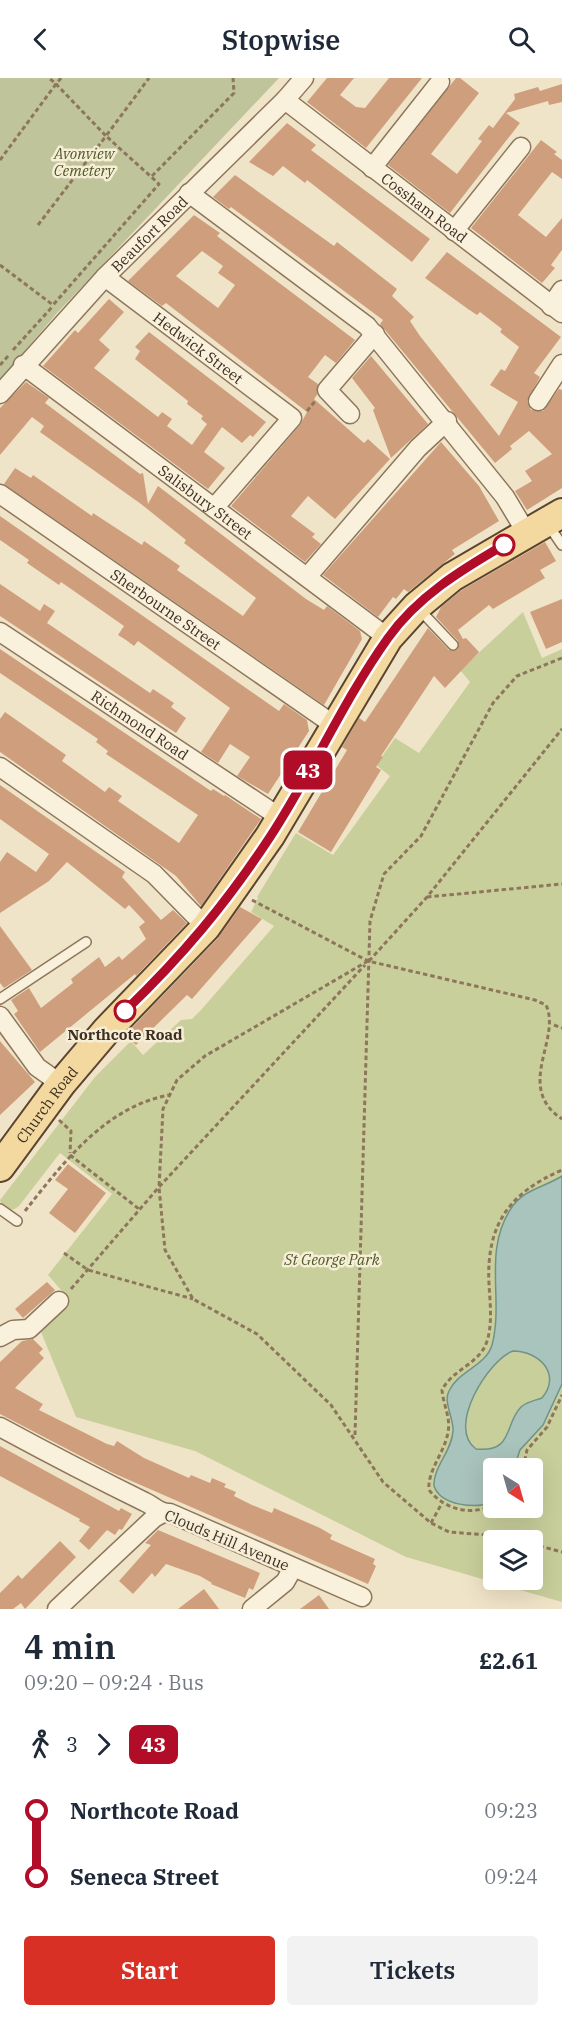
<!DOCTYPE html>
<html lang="en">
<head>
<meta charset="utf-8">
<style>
	body { margin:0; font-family:"IBM Plex Serif",serif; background:#f2f2f3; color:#1f2937; height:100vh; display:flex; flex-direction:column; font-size:22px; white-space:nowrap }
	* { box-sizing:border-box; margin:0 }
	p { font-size:20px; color:#747a83 }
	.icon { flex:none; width:33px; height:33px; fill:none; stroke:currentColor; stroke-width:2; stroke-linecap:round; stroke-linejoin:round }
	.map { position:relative; height:1531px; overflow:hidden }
	.panel { display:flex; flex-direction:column; background:#fff; flex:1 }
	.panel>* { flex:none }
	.badge { padding:0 12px; border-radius:9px; font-size:21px; line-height:39px }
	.needle { width:39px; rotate:143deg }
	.tools { position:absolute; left:483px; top:1380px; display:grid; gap:12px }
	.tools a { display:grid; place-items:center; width:60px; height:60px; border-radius:6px; background:#fff; box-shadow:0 6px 24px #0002; font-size:30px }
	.map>.badge { position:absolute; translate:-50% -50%; box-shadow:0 0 0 3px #fff }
	.legs { display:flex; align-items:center; gap:9px; height:66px; padding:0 24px; font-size:20px }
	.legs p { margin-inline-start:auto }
	.overview { display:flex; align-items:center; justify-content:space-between; height:102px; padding:0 24px }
	h1 { font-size:33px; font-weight:600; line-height:45px }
	.cta { display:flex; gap:12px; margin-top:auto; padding:12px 24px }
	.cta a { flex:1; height:69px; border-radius:6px; background:#d93025; color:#fff; font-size:24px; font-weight:600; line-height:69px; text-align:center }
	.cta a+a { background:#f2f2f3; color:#1f2937 }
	ul { padding:0 24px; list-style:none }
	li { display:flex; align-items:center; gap:21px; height:66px; font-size:22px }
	li i { display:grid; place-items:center; width:9px; height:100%; margin:0 8px; background:currentColor }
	li i::after { content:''; width:15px; height:15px; margin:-8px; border:4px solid; border-radius:50%; background:#fff }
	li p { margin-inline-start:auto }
	li:first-child i { background:linear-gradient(#0000 50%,currentColor 0) }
	li:last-child i { background:linear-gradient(currentColor 50%,#0000 0) }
	header { display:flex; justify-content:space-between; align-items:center; height:78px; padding:0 24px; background:#fff; font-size:27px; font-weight:600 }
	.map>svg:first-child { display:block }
	.green { fill:#c9cf9b; fill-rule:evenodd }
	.cemetery { fill:#bfc49a }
	.water { fill:#a9c4bc; stroke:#6f938a; stroke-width:1.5; fill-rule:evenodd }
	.building { fill:#cf9f7d; fill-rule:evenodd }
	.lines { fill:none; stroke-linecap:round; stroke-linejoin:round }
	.lane-casing { stroke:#8d765c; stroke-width:12 }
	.street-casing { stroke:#8d765c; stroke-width:21 }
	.primary-casing { stroke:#5b4430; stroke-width:32 }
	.path { stroke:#8d765c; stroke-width:3; stroke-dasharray:4.5 3; stroke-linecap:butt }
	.lane { stroke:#faf1dc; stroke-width:9 }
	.street { stroke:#faf1dc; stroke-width:18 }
	.primary { stroke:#f3d9a0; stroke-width:28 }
	.line-1-casing { stroke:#fff; stroke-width:14 }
	.line-1 { stroke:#b10d28; stroke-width:9 }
	.stop-1-dot { fill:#fff; stroke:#b10d28; stroke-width:3 }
	.labels { text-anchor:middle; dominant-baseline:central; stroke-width:5; stroke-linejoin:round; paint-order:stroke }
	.park-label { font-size:15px; font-style:italic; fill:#4d5a26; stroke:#f7eed8 }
	.street-label { font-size:15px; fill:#3d2e20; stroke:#f7eed8 }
	.stop-label { font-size:15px; font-weight:bold; fill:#3d2e20; stroke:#f7eed8 }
</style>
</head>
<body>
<header><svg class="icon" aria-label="back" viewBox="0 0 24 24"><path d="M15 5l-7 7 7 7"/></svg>Stopwise<svg class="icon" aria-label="search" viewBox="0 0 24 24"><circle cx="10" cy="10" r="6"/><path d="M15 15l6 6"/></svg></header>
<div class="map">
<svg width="562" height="1531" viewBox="0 0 562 1531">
	<rect width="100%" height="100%" fill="#f0e4c8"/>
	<path class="green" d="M 523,534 L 542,580 L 562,571 L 562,1524 L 406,1479 L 195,1373 L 76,1339 L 41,1254 L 69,1221 L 48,1197 L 112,1116 L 60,1075 L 19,1128 C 11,1135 2,1133 0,1122 L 95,999 L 131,963 L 143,977 L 181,942 L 192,941 L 201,932 L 274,848 L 251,834 L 258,820 L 257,819 L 296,755 L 333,777 L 390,698 L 376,687 L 395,660 L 419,675 L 470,604 L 460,592 ZM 494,1390 L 532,1390 L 532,1430 L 494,1430 ZM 494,1462 L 532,1462 L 532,1502 L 494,1502 Z"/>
	<path class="cemetery" d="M 0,0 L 279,0 L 57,235 L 0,302 Z"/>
	<path class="water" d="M 562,1098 L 562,1306 L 543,1347 L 520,1372 L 514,1390 L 494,1390 L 493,1424 C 476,1431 441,1428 434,1408 C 433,1389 452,1373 453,1353 C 454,1341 443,1324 449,1313 C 458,1293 486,1288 492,1267 C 504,1222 483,1175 510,1132 C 523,1111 543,1110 562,1098 ZM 513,1273 C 539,1273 562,1296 542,1320 C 534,1323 528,1323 521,1329 C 504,1346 514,1375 476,1371 C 446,1350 488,1282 513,1273 Z"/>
	<g class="building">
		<path d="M 327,0 L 354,0 L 340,17 L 356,29 L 365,30 L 389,0 L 422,0 L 366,70 L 307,24 Z"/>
		<path d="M 456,0 L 460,0 L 479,15 L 431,76 L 457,96 L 482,63 L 478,61 L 489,47 L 493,50 L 515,21 L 514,16 L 538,9 L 540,13 L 562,6 L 562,24 L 549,27 L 548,23 L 506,35 L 520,45 L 450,135 L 388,87 Z"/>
		<path d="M 287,45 L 316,67 L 311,72 L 430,161 L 412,184 L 307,102 L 305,105 L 283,88 L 273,98 L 249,84 Z"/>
		<path d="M 541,62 L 557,74 L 554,76 L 562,82 L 562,101 L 552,94 L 518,137 L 546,159 L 562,140 L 562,172 L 551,187 L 555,190 L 542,205 L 471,150 Z"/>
		<path d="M 235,97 L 334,168 L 337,164 L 397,211 L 392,218 L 414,239 L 410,243 L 420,258 L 499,358 L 518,324 L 490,307 L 501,291 L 505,293 L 519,269 L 500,254 L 502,251 L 480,234 L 477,237 L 468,231 L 425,200 L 447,174 L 561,259 L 534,295 L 540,299 L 527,323 L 531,332 L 543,333 L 559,311 L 562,312 L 562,410 L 527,432 L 515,413 L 532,403 L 525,393 L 552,376 L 529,353 L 510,368 L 512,371 L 495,385 L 380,246 L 383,242 L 231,129 L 229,131 L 213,119 Z"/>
		<path d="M 194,137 L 220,155 L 217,158 L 355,262 L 336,285 L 325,277 L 308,299 L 318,306 L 317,317 L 314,321 L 364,365 L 368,361 L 390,381 L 335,441 L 308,418 L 291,438 L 315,456 L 312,459 L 321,466 L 305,484 L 231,428 L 300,347 L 307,334 L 166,225 L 162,228 L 128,203 ZM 202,173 L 223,188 L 218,195 L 235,207 L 218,230 L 176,198 Z"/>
		<path d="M 109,221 L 124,234 L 99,262 L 110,272 L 94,290 L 158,339 L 162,334 L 172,341 L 167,348 L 192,367 L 207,346 L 201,341 L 203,338 L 187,326 L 188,323 L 135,281 L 140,273 L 135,269 L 149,254 L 266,344 L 253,359 L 250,357 L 242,365 L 222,349 L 204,374 L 225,390 L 208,411 L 43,288 L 75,252 L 78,255 Z"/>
		<path d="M 371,278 L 428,346 L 391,380 L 373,332 L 375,330 L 352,300 Z"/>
		<path d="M 26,304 L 49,320 L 45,325 L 140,396 L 143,395 L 148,426 L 158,408 L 306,521 L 324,532 L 327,528 L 360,553 L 362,561 L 324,627 L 4,406 L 15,390 L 31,400 L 33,397 L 92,438 L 93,435 L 142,467 L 144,463 L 180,488 L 177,492 L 243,538 L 256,520 L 184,465 L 186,462 L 141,426 L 40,354 L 44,348 L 32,339 L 0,377 L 0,330 Z"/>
		<path d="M 441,364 L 479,408 L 499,443 L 452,472 L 455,476 L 408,514 L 404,511 L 396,521 L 393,519 L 378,539 L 323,497 Z"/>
		<path d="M 0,438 L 279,633 L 284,626 L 307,642 L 309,653 L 268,716 L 237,698 L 250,679 L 230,666 L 218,685 L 201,674 L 230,630 L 138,563 L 134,568 L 126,562 L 118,557 L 124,548 L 61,504 L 59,507 L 27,485 L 29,482 L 0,462 Z"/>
		<path d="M 545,464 L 556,483 L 540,492 L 545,500 L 493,531 L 489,527 L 458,552 L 463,561 L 466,560 L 479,574 L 445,610 L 434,598 L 381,678 L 383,679 L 376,689 L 381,692 L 331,774 L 298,754 L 347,672 L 342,669 L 359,640 L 365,644 L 428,550 L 449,572 L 458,571 L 458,563 L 436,539 L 441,529 L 462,512 Z"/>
		<path d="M 0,506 L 40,533 L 44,526 L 55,533 L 47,545 L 150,615 L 153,611 L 174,625 L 171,629 L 186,640 L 176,655 L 0,538 Z"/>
		<path d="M 562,521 L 562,564 L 546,571 L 530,534 Z"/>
		<path d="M 0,571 L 211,713 L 213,711 L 224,718 L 225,717 L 261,741 L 201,828 L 176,798 L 0,674 L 0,641 L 5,634 L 66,677 L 62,683 L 105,714 L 109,709 L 122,718 L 118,723 L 179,765 L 198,737 L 106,676 L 108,673 L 96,664 L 98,661 L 0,595 Z"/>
		<path d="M 0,707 L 125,794 L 122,799 L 161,842 L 173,832 L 187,845 L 136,898 L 135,896 L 40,974 L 14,936 L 18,933 L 11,922 L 29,910 L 41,930 L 73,905 L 71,901 L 99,879 L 105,889 L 119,878 L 122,882 L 146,861 L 139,849 L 145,844 L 129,827 L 125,831 L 67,784 L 49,803 L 0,835 L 0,784 L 7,774 L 36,794 L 49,776 L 0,741 Z"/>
		<path d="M 240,829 L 262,841 L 192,921 L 187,917 L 136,967 L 125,957 L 218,860 Z"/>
		<path d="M 0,848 L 32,892 L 4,910 L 0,905 Z"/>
		<path d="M 0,963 L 35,1004 L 0,1037 Z"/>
		<path d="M 68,1086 L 106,1115 L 75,1155 L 49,1135 L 68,1111 L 55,1102 Z"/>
		<path d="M 47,1204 L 55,1212 L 23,1240 L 15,1231 Z"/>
		<path d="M 33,1261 L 43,1271 L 39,1275 L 44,1280 L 15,1310 L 43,1326 L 39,1332 L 107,1366 L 114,1368 L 117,1363 L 144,1380 L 189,1400 L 191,1397 L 210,1405 L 212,1400 L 226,1406 L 224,1409 L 236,1414 L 234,1418 L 252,1427 L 272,1435 L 274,1430 L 320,1450 L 332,1457 L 330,1461 L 375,1481 L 373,1486 L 376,1488 L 368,1506 L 113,1395 L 0,1336 L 0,1284 L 22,1263 Z"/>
		<path d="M 0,1368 L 119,1433 L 121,1430 L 132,1436 L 122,1452 L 119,1451 L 115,1457 L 107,1452 L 89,1472 L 79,1463 L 90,1449 L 79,1443 L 80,1441 L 0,1398 Z"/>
		<path d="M 158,1452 L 260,1495 L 253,1512 L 249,1510 L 245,1520 L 211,1506 L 212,1505 L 200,1498 L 166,1486 L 155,1499 L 152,1495 L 133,1516 L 119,1503 L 151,1467 L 145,1465 Z"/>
		<path d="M 60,1463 L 76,1479 L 25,1531 L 21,1525 L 13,1531 L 0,1531 L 0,1515 L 18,1497 L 22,1501 Z"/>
		<path d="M 204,1511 L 219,1531 L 178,1531 Z"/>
		<path d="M 319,1517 L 329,1531 L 300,1531 Z"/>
	</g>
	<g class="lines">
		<g class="lane-casing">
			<g id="lane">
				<path d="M 549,448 L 562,467"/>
				<path d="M 418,530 L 453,567"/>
				<path d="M 0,921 L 86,864"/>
				<path d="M 0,1131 L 17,1143"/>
			</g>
		</g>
		<g class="street-casing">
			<g id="street">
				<path id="s1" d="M 285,22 L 562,235"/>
				<path d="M 372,90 L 440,4"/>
				<path d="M 189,115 L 367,248 L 505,419 L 526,454"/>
				<path d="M 454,153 L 521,69"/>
				<path id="s2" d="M 105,199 L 292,340 L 214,430"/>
				<path d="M 551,228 L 562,212"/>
				<path id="s3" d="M 23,287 L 388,560"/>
				<path id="s4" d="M 0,316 L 105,199 L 285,22 L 304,0"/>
				<path d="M 538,323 L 562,286"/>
				<path d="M 350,336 L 327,312 L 375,256"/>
				<path id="s5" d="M 0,416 L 334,647"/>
				<path d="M 307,499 L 418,370 L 447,343"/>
				<path id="s6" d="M 0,554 L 281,740"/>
				<path d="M 0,689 L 154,796 L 206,849"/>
				<path d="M 0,938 L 37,989 L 61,1006"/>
				<path d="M 0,1259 L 13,1252 L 29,1251 L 59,1223"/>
				<path d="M 0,1349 C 48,1375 96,1400 145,1424 C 154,1428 160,1436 170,1435 L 362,1519"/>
				<path d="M 57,1531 L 154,1440 L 163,1435"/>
				<path d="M 252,1531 L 285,1504 L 293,1490"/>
			</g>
		</g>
		<g class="primary-casing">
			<g id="primary">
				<path id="s7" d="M 0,1089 L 61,1006 L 106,953 L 206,849 L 270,758 L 388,560 L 417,528 L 452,499 L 562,435"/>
			</g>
		</g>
		<g class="path">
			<path d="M 0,82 L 56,6 L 49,0"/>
			<path d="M 152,98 L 234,15 L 233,0"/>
			<path d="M 38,147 L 106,58 L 56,6 L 61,0"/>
			<path d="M 0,187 L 53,227 L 159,106 L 106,58 L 149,0"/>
			<path d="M 13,272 L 53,228"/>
			<path d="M 0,287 L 9,277"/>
			<path d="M 307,333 L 316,322"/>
			<path d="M 427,819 L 562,806"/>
			<path d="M 252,822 L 368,883 L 535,922 L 546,927 C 562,961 514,1009 562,1041"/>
			<path d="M 368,883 L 205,978 L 177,1002 L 163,1031 L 159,1109 L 165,1172 L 193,1221 L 257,1256 L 331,1327 L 383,1404 L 431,1445 L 449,1454 L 500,1458 L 520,1462"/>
			<path d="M 369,883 L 427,819 L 562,651"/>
			<path d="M 554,947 L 562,950"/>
			<path d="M 59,1042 L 71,1053 L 70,1075"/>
			<path d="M 70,1077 L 139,1131"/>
			<path d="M 25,1133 C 63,1085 105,1029 169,1017"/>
			<path d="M 64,1175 L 88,1192 L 193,1221"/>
			<path d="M 71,1211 L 159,1109 L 365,887"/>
			<path d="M 355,1357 L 370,843 L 384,796 L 421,758 L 493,625 L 517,598 L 562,580"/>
			<path d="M 523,1390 L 527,1372 L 547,1349 L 562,1317"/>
			<path d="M 494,1427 C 471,1438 445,1432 429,1412 C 427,1393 445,1374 448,1354 C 451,1340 443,1326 442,1312 C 452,1292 478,1286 486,1266 C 493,1248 490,1225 489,1206 C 486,1147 509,1115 562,1092"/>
			<path d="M 431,1445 L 442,1425"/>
			<path d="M 532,1466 L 562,1474"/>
		</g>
		<use href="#lane" class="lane"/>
		<use href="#street" class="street"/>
		<use href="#primary" class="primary"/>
	</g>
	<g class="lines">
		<g class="line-1-casing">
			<path id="line-1" d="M 125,933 C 182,878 226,826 270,759 C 312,695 343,623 388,560 C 417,519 461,492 504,467"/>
		</g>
		<use href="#line-1" class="line-1"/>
	</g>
	<g class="stop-1-dot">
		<circle cx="504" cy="467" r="10"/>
		<circle cx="125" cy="933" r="10"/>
	</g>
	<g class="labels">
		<g class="park-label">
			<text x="84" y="75">Avonview<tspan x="84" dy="17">Cemetery</tspan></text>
			<text x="332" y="1181">St George Park</text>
		</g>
		<g class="street-label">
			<text stroke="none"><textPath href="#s1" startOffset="176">Cossham Road</textPath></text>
			<text stroke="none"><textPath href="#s4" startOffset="219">Beaufort Road</textPath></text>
			<text stroke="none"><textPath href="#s2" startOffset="117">Hedwick Street</textPath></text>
			<text stroke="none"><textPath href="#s3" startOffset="228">Salisbury Street</textPath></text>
			<text stroke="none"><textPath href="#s5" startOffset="202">Sherbourne Street</textPath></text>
			<text stroke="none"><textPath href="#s6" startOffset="168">Richmond Road</textPath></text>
			<text stroke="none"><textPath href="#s7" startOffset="78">Church Road</textPath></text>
			<text transform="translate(227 1462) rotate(23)">Clouds Hill Avenue</text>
		</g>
		<g class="stop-label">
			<text x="125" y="956">Northcote Road</text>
		</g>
	</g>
</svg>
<div class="tools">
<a><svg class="needle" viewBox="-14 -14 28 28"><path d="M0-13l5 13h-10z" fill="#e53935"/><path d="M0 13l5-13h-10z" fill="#747a83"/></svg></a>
<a><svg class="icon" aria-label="layers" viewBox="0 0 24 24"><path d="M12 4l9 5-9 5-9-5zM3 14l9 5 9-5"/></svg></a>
</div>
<b class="badge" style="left:308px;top:692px;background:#b10d28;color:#fff">43</b>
</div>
<section class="panel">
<div class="overview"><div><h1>4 min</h1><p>09:20 – 09:24 · Bus</p></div><b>£2.61</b></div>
<div class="legs"><svg class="icon" aria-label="walk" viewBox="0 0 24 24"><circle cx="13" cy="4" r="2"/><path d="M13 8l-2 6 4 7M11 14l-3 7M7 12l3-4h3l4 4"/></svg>3<svg class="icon" aria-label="forward" viewBox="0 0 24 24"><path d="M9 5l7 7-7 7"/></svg><b class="badge" style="background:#b10d28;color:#fff">43</b></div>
<ul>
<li><i style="color:#b10d28"></i><b>Northcote Road</b><p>09:23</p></li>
<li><i style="color:#b10d28"></i><b>Seneca Street</b><p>09:24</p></li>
</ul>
<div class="cta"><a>Start</a><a>Tickets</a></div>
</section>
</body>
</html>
